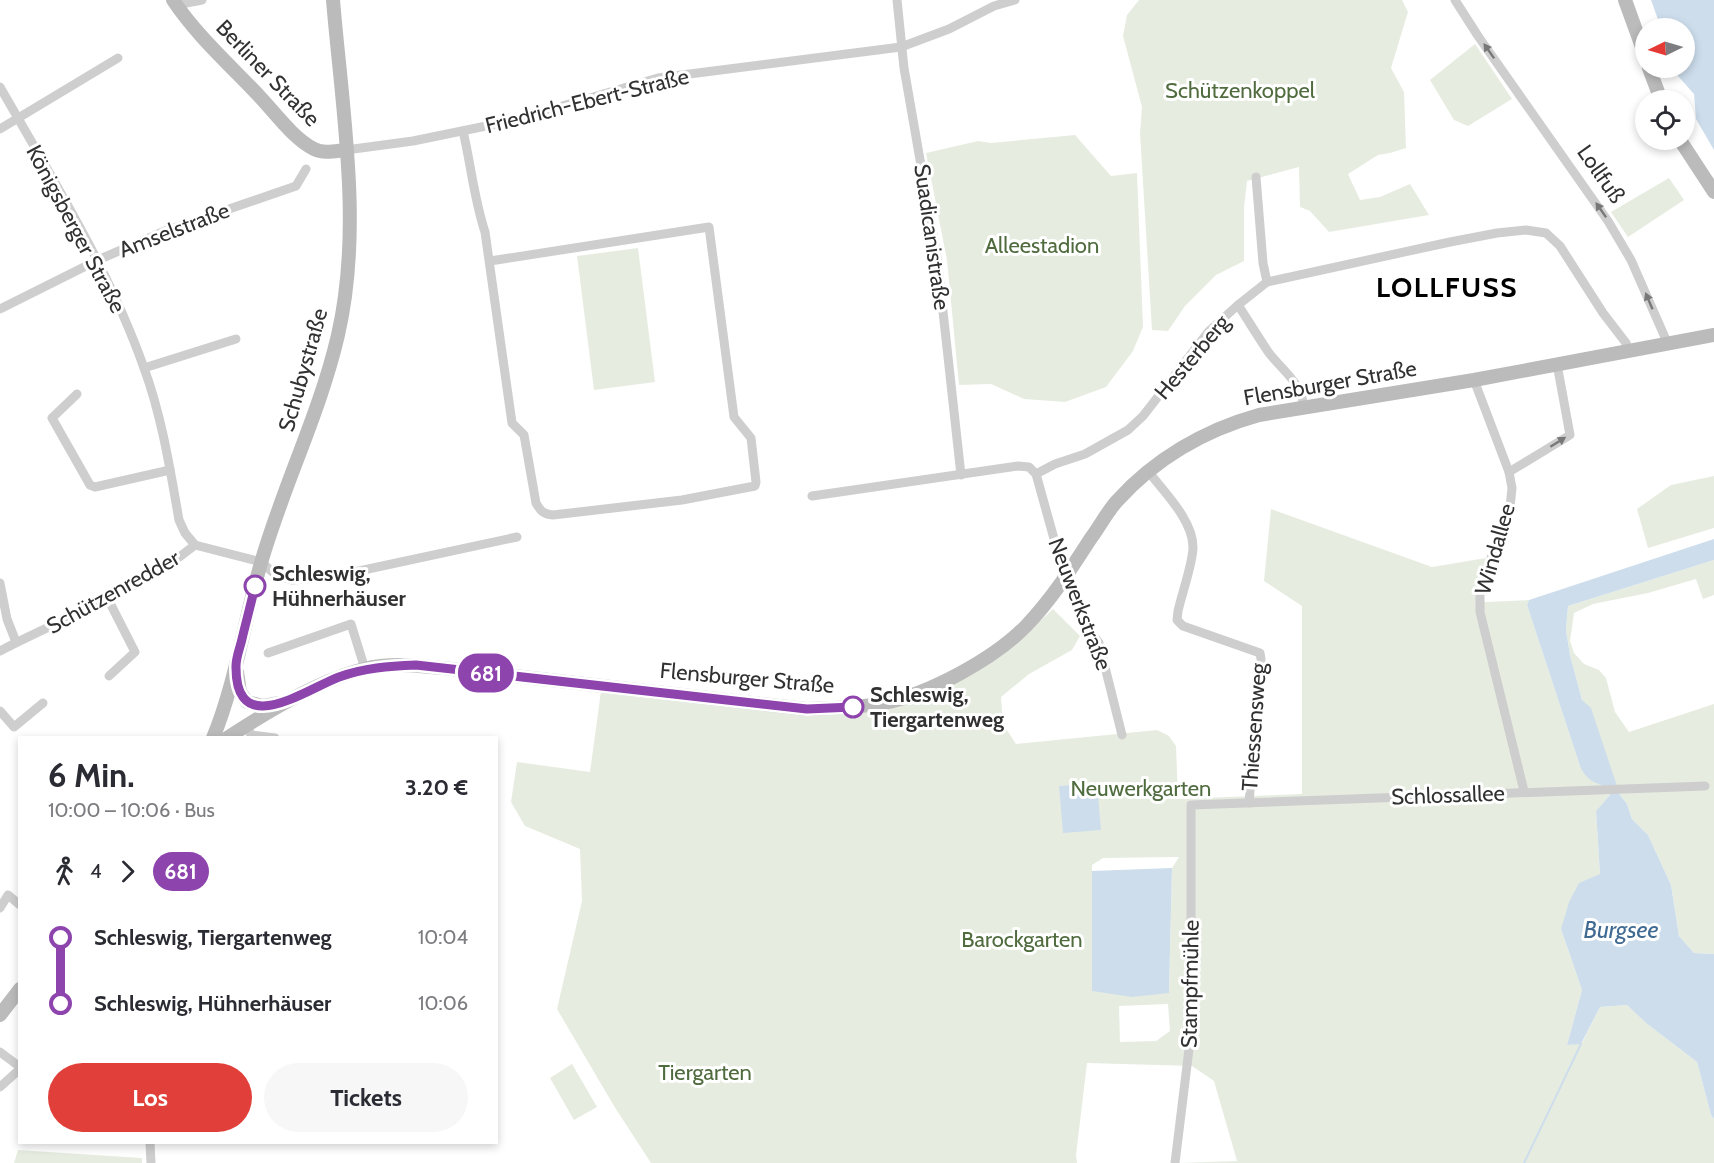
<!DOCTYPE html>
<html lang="de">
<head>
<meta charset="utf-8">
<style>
	body { margin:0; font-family:Cabin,sans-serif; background:#f7f7f7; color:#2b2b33; height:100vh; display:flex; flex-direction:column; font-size:22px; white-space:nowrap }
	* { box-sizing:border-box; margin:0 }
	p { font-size:20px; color:#7c7c81 }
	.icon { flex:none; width:33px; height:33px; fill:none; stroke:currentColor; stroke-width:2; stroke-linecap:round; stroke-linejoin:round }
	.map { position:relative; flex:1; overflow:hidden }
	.drawer { position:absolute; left:18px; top:736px; width:480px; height:408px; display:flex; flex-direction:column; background:#fff; border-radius:0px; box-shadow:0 3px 9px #0003 }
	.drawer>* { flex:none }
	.badge { padding:0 12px; border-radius:20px; font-size:21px; line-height:39px }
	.needle { width:39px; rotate:265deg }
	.tools { position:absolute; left:1635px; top:18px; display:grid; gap:12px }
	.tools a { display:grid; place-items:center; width:60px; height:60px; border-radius:50%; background:#fff; box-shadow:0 3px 9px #0003; font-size:30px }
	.map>.badge { position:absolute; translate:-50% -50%; box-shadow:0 0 0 3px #fff }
	.legs { display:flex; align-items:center; gap:9px; height:66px; padding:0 30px; font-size:20px }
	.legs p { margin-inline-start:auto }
	.headline { display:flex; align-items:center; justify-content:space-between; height:102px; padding:0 30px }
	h1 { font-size:33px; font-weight:700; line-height:45px }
	.button { display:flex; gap:12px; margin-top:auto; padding:12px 30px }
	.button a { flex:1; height:69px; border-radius:36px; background:#e13f3a; color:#fff; font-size:24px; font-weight:700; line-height:69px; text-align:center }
	.button a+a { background:#f7f7f7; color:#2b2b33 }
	ul { padding:0 30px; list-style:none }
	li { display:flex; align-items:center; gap:21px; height:66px; font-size:22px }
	li i { display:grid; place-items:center; width:9px; height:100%; margin:0 8px; background:currentColor }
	li i::after { content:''; width:15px; height:15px; margin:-8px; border:4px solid; border-radius:50%; background:#fff }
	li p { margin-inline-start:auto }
	li:first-child i { background:linear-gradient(#0000 50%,currentColor 0) }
	li:last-child i { background:linear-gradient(currentColor 50%,#0000 0) }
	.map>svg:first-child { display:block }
	.green { fill:#e6ede0; fill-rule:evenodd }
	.water { fill:#cdddec }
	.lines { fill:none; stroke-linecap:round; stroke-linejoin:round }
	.stream { stroke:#cdddec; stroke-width:2 }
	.street { stroke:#cecece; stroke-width:9 }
	.secondary { stroke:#bbb; stroke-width:14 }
	.oneway { fill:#787878 }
	.line-1-casing { stroke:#fff; stroke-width:14 }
	.line-1 { stroke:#8e44ad; stroke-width:9 }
	.stop-1-dot { fill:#fff; stroke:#8e44ad; stroke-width:3 }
	.labels { text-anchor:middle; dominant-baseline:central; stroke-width:6; stroke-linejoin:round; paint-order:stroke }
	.street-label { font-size:22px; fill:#313131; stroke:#fff }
	.park-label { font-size:22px; fill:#506c3f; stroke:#fff }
	.stop-label { font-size:22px; font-weight:bold; fill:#313131; stroke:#fff; text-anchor:start }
	.water-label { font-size:24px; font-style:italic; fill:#406a92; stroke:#fff }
	.district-label { font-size:28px; font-weight:bold; letter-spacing:1.5px; fill:#000; stroke:#fff }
</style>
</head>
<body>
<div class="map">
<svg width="1714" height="1163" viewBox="0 0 1714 1163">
	<rect width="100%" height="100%" fill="#fff"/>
	<g class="green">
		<path d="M 1139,0 L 1402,0 L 1408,12 L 1391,68 L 1404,92 L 1406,148 L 1390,153 L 1378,155 L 1348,174 L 1360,200 L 1380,197 L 1410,184 L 1429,215 L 1329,232 L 1310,211 L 1300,207 L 1299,167 L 1247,181 L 1244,208 L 1244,261 L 1216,275 L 1185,306 L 1168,331 L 1152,330 L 1140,133 L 1142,107 L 1123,36 L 1127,15 Z"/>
		<path d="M 1475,44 L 1512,99 L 1468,126 L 1454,120 L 1430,80 Z"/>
		<path d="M 1075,135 L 1111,176 L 1137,173 L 1143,327 L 1133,351 L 1106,387 L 1065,402 L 1024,399 L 991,384 L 959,385 L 947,260 L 926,153 L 978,141 L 991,143 Z"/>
		<path d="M 1669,178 L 1684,200 L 1628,237 L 1611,212 Z"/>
		<path d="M 638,248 L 655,382 L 594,390 L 577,256 Z"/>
		<path d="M 1714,476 L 1714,528 L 1648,548 L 1637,509 L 1671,485 Z"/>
		<path d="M 1271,509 L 1432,567 L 1486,558 L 1474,590 L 1485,602 L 1529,600 L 1527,605 L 1580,766 L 1610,787 L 1610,795 L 1596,811 L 1600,874 L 1561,929 L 1582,990 L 1567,1045 L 1582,1043 L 1600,1007 L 1627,1005 L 1646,1023 L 1697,1062 L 1711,1115 L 1714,1119 L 1714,1163 L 1178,1163 L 1237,1161 L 1214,1081 L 1192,1066 L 1087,1063 L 1076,1155 L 1077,1163 L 651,1163 L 614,1106 L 557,1009 L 582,901 L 580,849 L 525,826 L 511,802 L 517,762 L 590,772 L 601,691 L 879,710 C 951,696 1001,658 1053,609 L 1080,636 L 1072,650 L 1029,674 L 1001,697 L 1003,724 L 1016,744 L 1157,730 L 1169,736 L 1176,746 L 1178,799 L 1302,794 L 1302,606 L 1264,581 ZM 1179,857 L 1172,868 L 1169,993 L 1092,991 L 1092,865 L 1103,858 ZM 1168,1004 L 1170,1031 L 1156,1041 L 1120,1042 L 1119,1006 Z"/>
		<path d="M 1714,560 L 1714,595 L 1703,599 L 1696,579 L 1648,593 L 1593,604 L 1574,613 L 1570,641 L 1574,653 L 1584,664 L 1599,670 L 1606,678 L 1615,712 L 1629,732 L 1714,704 L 1714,954 L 1694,953 L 1679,936 L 1671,885 L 1648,835 L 1632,819 L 1627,804 L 1620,795 L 1582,700 L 1570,655 L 1566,630 L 1568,606 Z"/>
		<path d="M 572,1064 L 597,1107 L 574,1120 L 550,1078 Z"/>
		<path d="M 18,1150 L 142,1158 L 142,1163 L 14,1163 Z"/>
	</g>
	<g class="water">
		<path d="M 1651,0 L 1714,0 L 1714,150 L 1696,119 L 1694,94 L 1678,76 L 1675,68 L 1684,68 L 1684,28 L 1661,28 Z"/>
		<path d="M 1714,539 L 1714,560 L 1568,606 L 1566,630 L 1570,655 L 1582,700 L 1591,708 L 1620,795 L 1627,804 L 1632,819 L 1648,835 L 1671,885 L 1679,936 L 1694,953 L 1714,954 L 1714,1119 L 1711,1115 L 1697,1062 L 1646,1023 L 1627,1005 L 1600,1007 L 1581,1044 L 1567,1045 L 1582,990 L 1561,929 L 1569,902 L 1579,883 L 1600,874 L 1596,811 L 1610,795 L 1610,787 C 1595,784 1586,780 1580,766 L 1527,605 L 1529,600 Z"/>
		<path d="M 1097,783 L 1101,830 L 1063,833 L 1059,786 Z"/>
		<path d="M 1172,868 L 1169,993 L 1132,997 L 1092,991 L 1092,871 Z"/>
	</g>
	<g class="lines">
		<path class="stream" d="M 1524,1163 L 1581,1044"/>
		<g class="street">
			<path d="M 897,0 L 904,68 L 937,257 L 961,475"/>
			<path d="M 1455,0 L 1478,36 L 1608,221 L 1631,260 L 1667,342"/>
			<path d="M 176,5 L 202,0"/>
			<path d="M 0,87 C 52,178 109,269 144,368 C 162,417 170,469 179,520 L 185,533 L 195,545"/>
			<path d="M 0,129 L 118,58"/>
			<path d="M 463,131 C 471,165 474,199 485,232 L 512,423 L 524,435 L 536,503 C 541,512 544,514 553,515 L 682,500 L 755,486 L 756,482 L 751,438 L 734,417 L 709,227 L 490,261"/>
			<path d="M 346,150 L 413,141 L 511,121 L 658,78 L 901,47 L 949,29 L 994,6 L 1015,0"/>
			<path d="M 1256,177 L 1263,263 L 1267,282"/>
			<path d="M 1238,305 C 1248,320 1258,337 1269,353 C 1283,371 1302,383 1304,408"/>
			<path d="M 0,309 L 98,260 L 165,231 L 296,186 L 306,169"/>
			<path d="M 144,368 L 236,339"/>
			<path d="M 1474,380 L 1509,472 L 1512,488 L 1510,507 L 1480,588 L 1480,612 L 1524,791"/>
			<path d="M 77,394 L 52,418 L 90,485 L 95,487 L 170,470"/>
			<path d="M 1148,471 C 1164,492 1193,520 1193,547 C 1193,563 1182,593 1178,611 L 1177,620 L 1183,626 L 1260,653 L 1261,659 L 1249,803"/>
			<path d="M 1509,472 L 1570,435 L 1557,364"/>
			<path d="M 1036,474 L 1055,464 L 1085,454 L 1128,430 L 1143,416 L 1209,331 L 1238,305 L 1267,282 L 1450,242 L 1497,233 L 1526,230 L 1546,233 L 1560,246 L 1603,313 L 1626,343 L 1629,351"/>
			<path d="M 812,496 L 1018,466 L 1029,467 L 1036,474 L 1058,553 L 1069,572 L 1085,624 L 1099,643 L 1122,735"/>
			<path d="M 195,545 L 261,562 L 276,575 L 292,580 L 331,577 L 517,537"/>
			<path d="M 0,583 L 7,619 L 16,642"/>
			<path d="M 108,599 L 135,652 L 109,676"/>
			<path d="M 0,651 C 65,617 137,592 195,545"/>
			<path d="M 268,653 L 351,624 L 365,669"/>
			<path d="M 0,711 L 14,727 L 43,703"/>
			<path d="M 247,725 L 251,735 L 275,738"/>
			<path d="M 0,908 L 8,895 L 20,905"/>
			<path d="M 0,1052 L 20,1067"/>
			<path d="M 0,1087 L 20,1069"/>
			<path d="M 150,1143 L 151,1163"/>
			<path d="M 1175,1163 L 1189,1049 L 1191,1002 L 1191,805 L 1705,786"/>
		</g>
		<g class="secondary">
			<path d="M 173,0 C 196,35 232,67 260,97 C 276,114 293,138 314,149 C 324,154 335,151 346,150"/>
			<path d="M 1625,0 L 1646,58"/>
			<path d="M 1649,68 L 1661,100"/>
			<path d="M 1680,140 L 1714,192"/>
			<path d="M 237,672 L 240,692 L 247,702 L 263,706 L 278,703"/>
			<path d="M 213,738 C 236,682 244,621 261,563 C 283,486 320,413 338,335 C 363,227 342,109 333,0"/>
			<path d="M 227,738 C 265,713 319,680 364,669 C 392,662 423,666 452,669 L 806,709 C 832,708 858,708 884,703 C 929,694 994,659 1026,626 C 1052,599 1071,569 1091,538 C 1100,526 1107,512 1117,501 C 1155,459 1205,430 1259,415 L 1474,380 L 1714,335"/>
			<path d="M 0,1015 L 20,989"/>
		</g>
	</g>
	<defs><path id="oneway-solid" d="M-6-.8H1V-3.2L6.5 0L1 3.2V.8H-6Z" transform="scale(1.5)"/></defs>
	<g class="oneway">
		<use href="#oneway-solid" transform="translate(1489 51) rotate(-125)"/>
		<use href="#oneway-solid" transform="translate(1601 210) rotate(-125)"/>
		<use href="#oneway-solid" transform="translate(1649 301) rotate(-113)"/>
		<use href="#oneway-solid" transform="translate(1558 442) rotate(-32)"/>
	</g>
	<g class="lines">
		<g class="line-1-casing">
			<path id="line-1" d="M 255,586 C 251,604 246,622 242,639 C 240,648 236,657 236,666 C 235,741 305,690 339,677 C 364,668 389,666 416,665 L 807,709 L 853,707"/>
		</g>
		<use href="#line-1" class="line-1"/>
	</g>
	<g class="stop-1-dot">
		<circle cx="255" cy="586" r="10"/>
		<circle cx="853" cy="707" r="10"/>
	</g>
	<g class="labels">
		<g class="street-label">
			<text transform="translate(268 73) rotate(46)">Berliner Straße</text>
			<text transform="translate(587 101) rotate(-14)">Friedrich-Ebert-Straße</text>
			<text transform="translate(1601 174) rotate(55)">Lollfuß</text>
			<text transform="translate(76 229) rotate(62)">Königsberger Straße</text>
			<text transform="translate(174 230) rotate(-21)">Amselstraße</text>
			<text transform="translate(932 237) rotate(82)">Suadicanistraße</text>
			<text transform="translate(1192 357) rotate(-50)">Hesterberg</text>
			<text transform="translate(303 370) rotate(-74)">Schubystraße</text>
			<text transform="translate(1330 383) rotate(-10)">Flensburger Straße</text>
			<text transform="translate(1495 549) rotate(-74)">Windallee</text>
			<text transform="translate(113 592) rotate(-29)">Schützenredder</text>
			<text transform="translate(1080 604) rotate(69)">Neuwerkstraße</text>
			<text transform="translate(747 678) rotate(5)">Flensburger Straße</text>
			<text transform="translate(1254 727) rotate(-86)">Thiessensweg</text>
			<text transform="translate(1448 795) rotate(-2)">Schlossallee</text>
			<text transform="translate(1190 984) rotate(-89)">Stampfmühle</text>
		</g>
		<g class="park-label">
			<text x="1240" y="90">Schützenkoppel</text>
			<text x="1042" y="245">Alleestadion</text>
			<text x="1141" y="788">Neuwerkgarten</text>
			<text x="1022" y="939">Barockgarten</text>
			<text x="705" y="1072">Tiergarten</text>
		</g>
		<g class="stop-label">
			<text x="272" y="573">Schleswig,<tspan x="272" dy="25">Hühnerhäuser</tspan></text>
			<text x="870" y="694">Schleswig,<tspan x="870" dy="25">Tiergartenweg</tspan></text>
		</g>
		<g class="water-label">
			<text x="1621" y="929">Burgsee</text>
		</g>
		<g class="district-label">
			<text x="1447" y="287">LOLLFUSS</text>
		</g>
	</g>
</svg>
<div class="tools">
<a><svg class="needle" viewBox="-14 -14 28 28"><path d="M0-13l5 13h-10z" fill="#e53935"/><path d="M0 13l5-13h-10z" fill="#7c7c81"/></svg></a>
<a><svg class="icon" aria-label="locate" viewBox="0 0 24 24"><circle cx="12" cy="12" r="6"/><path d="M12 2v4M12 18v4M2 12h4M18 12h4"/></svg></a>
</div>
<b class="badge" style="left:486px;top:673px;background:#8e44ad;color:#fff">681</b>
<section class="drawer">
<div class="headline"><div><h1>6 Min.</h1><p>10:00 – 10:06 · Bus</p></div><b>3.20 €</b></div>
<div class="legs"><svg class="icon" aria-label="walk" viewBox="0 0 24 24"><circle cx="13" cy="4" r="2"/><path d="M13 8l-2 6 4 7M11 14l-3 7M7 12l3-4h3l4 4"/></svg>4<svg class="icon" aria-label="forward" viewBox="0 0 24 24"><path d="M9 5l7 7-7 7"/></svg><b class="badge" style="background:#8e44ad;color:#fff">681</b></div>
<ul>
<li><i style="color:#8e44ad"></i><b>Schleswig, Tiergartenweg</b><p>10:04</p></li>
<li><i style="color:#8e44ad"></i><b>Schleswig, Hühnerhäuser</b><p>10:06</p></li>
</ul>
<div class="button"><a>Los</a><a>Tickets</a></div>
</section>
</div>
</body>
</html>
